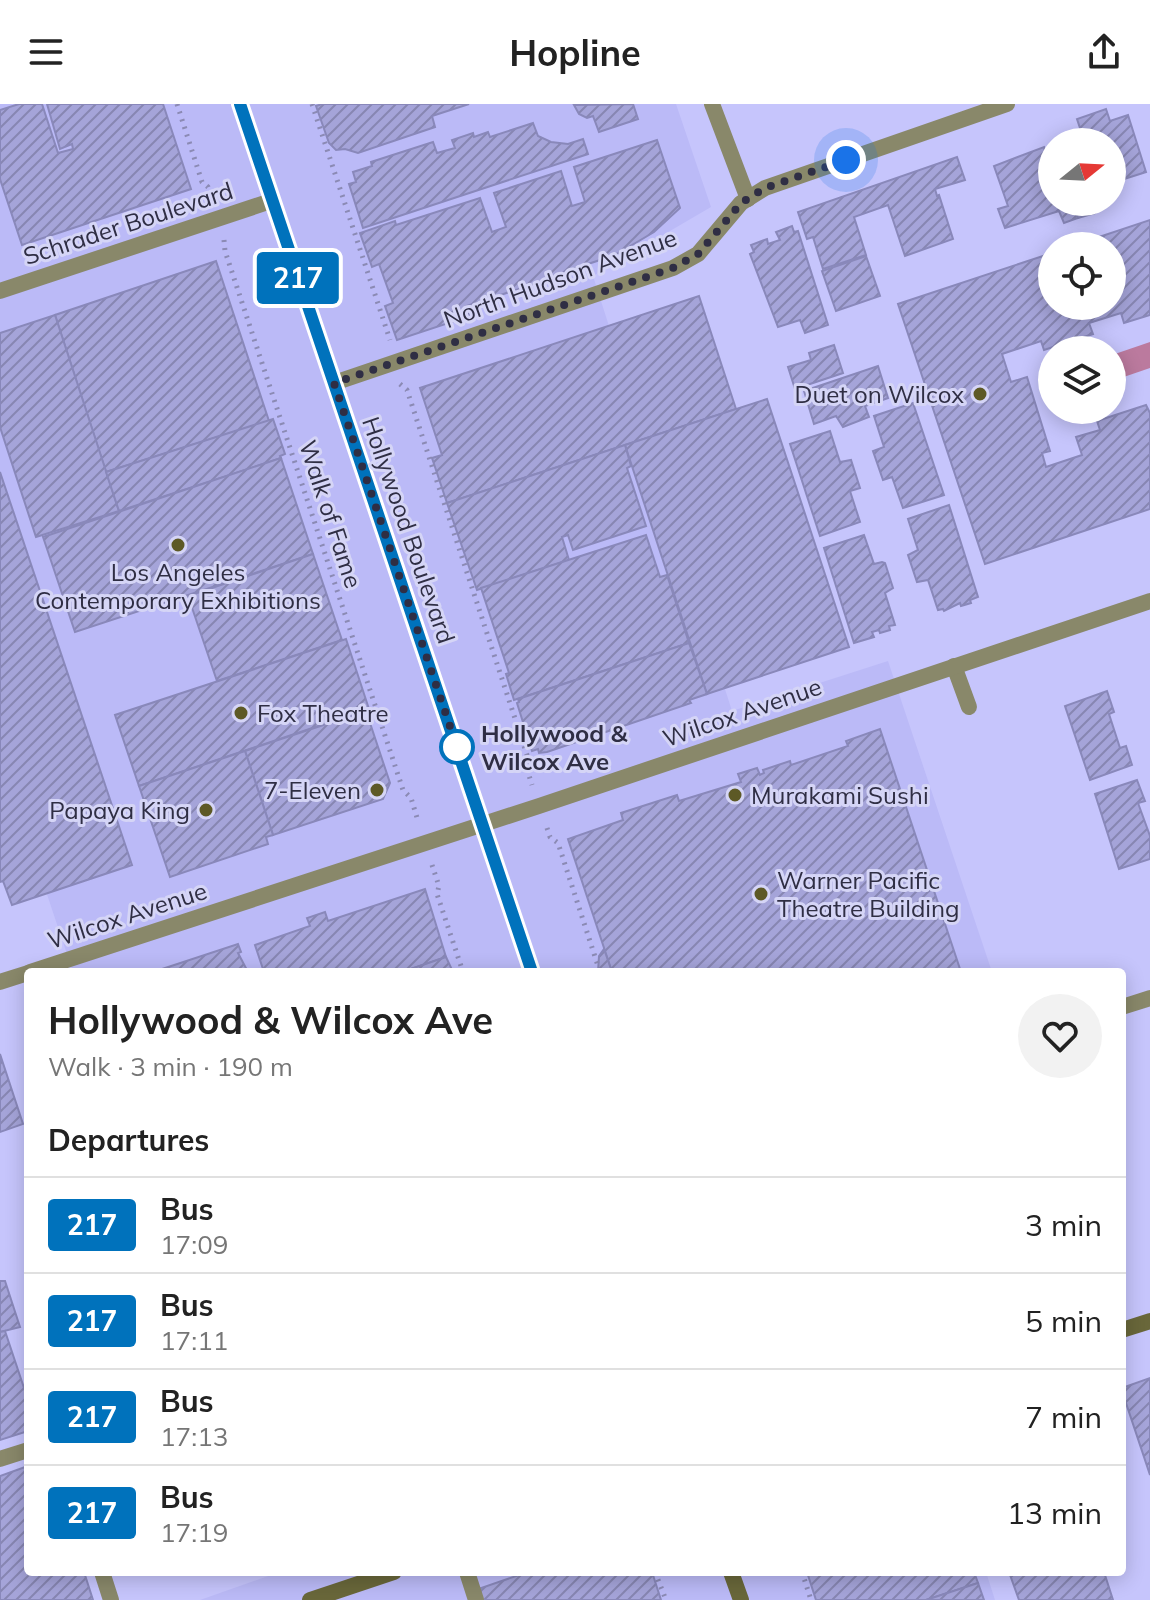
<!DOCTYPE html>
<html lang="en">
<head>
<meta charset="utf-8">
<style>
	body { margin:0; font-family:Mulish,sans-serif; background:#f2f2f2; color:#222; height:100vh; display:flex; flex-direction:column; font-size:30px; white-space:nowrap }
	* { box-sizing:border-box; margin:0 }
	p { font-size:26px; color:#767676 }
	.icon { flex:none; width:44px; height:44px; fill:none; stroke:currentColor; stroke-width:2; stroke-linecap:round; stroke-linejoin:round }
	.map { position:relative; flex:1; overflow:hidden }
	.details { position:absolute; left:24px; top:864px; width:1102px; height:608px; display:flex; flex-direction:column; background:#fff; border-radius:8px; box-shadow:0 4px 20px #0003 }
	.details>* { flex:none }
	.badge { padding:0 16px; border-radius:6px; font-size:28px; line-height:52px }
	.needle { width:52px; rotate:72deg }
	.controls { position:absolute; left:1038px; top:24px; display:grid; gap:16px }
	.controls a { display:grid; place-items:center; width:88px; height:88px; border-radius:50%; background:#fff; box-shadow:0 4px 20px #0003; font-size:40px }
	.you { position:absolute; width:40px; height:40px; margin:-20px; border:6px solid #fff; border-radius:50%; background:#1a73e8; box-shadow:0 0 0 12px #1a73e833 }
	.map>.badge { position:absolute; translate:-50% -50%; box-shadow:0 0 0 4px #fff }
	h2 { padding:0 24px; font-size:30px; line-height:72px }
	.round { display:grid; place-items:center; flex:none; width:84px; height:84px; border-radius:42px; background:#f2f2f2 }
	.overview { display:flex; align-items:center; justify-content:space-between; height:136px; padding:0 24px }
	h1 { font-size:38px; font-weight:700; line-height:60px }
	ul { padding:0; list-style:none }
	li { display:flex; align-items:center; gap:24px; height:96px; padding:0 24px; border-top:2px solid #e0e0e0 }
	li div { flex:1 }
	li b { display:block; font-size:30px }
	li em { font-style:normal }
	li .badge { min-width:88px; font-weight:700; text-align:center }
	header { display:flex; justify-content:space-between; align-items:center; height:104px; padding:0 24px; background:#fff; font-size:36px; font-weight:700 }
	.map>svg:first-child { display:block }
	.built { fill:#bbbaf7 }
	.water { fill:#bb7a9e }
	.building { fill:url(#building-hatch); stroke:#8988ba; stroke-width:2 }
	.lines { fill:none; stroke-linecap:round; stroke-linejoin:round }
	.path { stroke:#8b8ab4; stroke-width:5; stroke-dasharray:2 6; stroke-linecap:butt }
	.service { stroke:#89886a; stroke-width:16 }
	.minor { stroke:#89886a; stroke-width:16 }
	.secondary { stroke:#69673a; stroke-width:16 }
	.line-casing { stroke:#fff; stroke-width:18 }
	.line { stroke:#0072bc; stroke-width:12 }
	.walk { stroke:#2f2e44; stroke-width:8; stroke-dasharray:0 14.4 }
	.poi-dot { fill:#5d5926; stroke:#d5d5f6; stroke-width:3 }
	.stop-dot { fill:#fff; stroke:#0072bc; stroke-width:4 }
	.labels { text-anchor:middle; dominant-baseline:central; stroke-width:6; stroke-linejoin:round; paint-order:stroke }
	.street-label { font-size:24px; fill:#2f2e44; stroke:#d5d5f6 }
	.poi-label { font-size:24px; fill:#2f2e44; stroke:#d5d5f6; text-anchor:end }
	.stop-label { font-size:24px; font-weight:bold; fill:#2f2e44; stroke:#d5d5f6; text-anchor:start }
</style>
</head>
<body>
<header><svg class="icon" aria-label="menu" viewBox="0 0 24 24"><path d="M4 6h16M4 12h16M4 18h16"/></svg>Hopline<svg class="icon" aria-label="share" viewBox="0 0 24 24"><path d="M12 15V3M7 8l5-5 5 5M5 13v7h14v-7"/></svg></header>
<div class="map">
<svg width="1150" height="1496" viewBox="0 0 1150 1496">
	<defs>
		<pattern id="building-hatch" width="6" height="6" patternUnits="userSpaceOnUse" patternTransform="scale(2)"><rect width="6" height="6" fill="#a5a4d9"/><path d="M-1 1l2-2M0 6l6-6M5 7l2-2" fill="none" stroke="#8786b2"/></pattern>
	</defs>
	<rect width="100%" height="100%" fill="#c6c5fc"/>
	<g class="built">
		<path d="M 0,0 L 676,0 L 711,103 L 593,172 L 732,607 L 888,557 L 992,868 L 73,868 L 0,650 Z"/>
		<path d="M 274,1468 L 986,1468 L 995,1496 L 200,1496 L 274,1470 Z"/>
	</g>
	<path class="water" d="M 1150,238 L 1150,264 L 1112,277 L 1112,251 Z"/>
	<g class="building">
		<path d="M 19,0 L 42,0 L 58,49 L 73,45 L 72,40 L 60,45 L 47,0 L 163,0 L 191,85 L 22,141 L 0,75 L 0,6 Z"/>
		<path d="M 322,0 L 469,0 L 432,12 L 435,23 L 358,49 L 345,45 L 336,46 L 329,39 L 316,2 Z"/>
		<path d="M 633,0 L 638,15 L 599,28 L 593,12 L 587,14 L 579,10 L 574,1 Z"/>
		<path d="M 1106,5 L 1110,17 L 1128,11 L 1146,68 L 1112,79 L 1112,38 L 1065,38 L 1064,33 L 1081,27 L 1077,15 Z"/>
		<path d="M 533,19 L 538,32 L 551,38 L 568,40 L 583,35 L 588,50 L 363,124 L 349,80 L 356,78 L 353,68 L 372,62 L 371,58 L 433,38 L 437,49 L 455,44 L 452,36 L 473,29 L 474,33 L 488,28 L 490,33 Z"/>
		<path d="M 657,36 L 680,104 L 654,128 L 615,151 L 564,168 L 566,175 L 552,179 L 550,175 L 466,202 L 470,212 L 397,236 L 385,202 L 393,199 L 379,160 L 372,163 L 360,129 L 395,117 L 396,121 L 480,94 L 492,128 L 506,123 L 494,89 L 561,67 L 572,102 L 585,98 L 574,63 Z"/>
		<path d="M 1044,43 L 1045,48 L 1052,46 L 1052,98 L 1073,98 L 1078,114 L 1064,119 L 1059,107 L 1005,124 L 998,105 L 1008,102 L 994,62 Z"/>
		<path d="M 957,53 L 965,76 L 935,85 L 937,92 L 939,91 L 953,135 L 905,152 L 888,101 L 854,113 L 866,151 L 823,165 L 813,133 L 807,135 L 798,108 Z"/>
		<path d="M 1073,98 L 1091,98 L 1095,109 L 1078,114 Z"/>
		<path d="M 1150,116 L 1150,211 L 1124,219 L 1121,209 L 1089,219 L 1093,230 L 1044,246 L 1041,237 L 1002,250 L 1011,278 L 1027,273 L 1050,347 L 1042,349 L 1046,363 L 1082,351 L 1076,333 L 1100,326 L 1097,317 L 1146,301 L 1150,309 L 1150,405 L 985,460 L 898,200 L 1052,149 L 1052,202 L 1112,202 L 1112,142 L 1072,142 Z"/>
		<path d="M 792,122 L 794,128 L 798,127 L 828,221 L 805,229 L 800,216 L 778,223 L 750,150 L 754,148 L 751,141 L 767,135 L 768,140 L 780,136 L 776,128 Z"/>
		<path d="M 866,152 L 880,192 L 836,207 L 822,167 Z"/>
		<path d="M 216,157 L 269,317 L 106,368 L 55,211 Z"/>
		<path d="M 699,192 L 736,305 L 447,399 L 432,354 L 442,351 L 420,284 Z"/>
		<path d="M 55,211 L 119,407 L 36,433 L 0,323 L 0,229 Z"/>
		<path d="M 834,241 L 843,269 L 795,285 L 788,263 L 811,256 L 809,249 Z"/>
		<path d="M 878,262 L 888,294 L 865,302 L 869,313 L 843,323 L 836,312 L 814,320 L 804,287 Z"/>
		<path d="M 767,295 L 849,543 L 707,590 L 625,341 Z"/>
		<path d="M 913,299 L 944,391 L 903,404 L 892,373 L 883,376 L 873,347 L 884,343 L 874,312 Z"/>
		<path d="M 273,315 L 285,350 L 280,352 L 281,354 L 119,407 L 106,368 Z"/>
		<path d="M 830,327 L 840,358 L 851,356 L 860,384 L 850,387 L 860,418 L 820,432 L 790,340 Z"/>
		<path d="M 625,341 L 631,362 L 627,364 L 646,422 L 573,446 L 568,431 L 562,433 L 569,456 L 477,486 L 447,399 Z"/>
		<path d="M 281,354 L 313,450 L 75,528 L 43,433 Z"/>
		<path d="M 0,368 L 132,761 L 12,801 L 3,777 L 0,778 Z"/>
		<path d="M 949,401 L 978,493 L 970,496 L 971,499 L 961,502 L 960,499 L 944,507 L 943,505 L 938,506 L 928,476 L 917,478 L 908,451 L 918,446 L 908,415 Z"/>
		<path d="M 646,431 L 660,473 L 667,471 L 689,539 L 514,596 L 506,570 L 509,569 L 481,484 Z"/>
		<path d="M 864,431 L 874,460 L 882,458 L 885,459 L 893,484 L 885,489 L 895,521 L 889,522 L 890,526 L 880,529 L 879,526 L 872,528 L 874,533 L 854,539 L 824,444 Z"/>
		<path d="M 313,450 L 342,536 L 217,577 L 188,492 Z"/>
		<path d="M 346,535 L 369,605 L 139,682 L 115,611 Z"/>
		<path d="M 689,539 L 707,590 L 689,596 L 691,599 L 547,648 L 539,649 L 538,645 L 532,647 L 517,599 L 519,598 L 518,595 Z"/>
		<path d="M 1107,587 L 1114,608 L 1109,610 L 1120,644 L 1126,642 L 1132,661 L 1090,676 L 1065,602 Z"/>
		<path d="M 366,607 L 390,679 L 383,695 L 273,731 L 245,647 Z"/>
		<path d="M 880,625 L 961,868 L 612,868 L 568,735 L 623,716 L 621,709 L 677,691 L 679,697 L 741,678 L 738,670 L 757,664 L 760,671 L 764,669 L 763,666 L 790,657 L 791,661 L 848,642 L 846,637 Z"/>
		<path d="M 245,647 L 273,731 L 266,733 L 268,740 L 170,773 L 139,682 Z"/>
		<path d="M 1137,676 L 1145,697 L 1138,699 L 1150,732 L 1150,755 L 1119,765 L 1095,690 Z"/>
		<path d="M 425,785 L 446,853 L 402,868 L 264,868 L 255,841 L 310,822 L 307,814 L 325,808 L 328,817 Z"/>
		<path d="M 238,840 L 241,848 L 238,849 L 248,868 L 153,868 Z"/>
		<path d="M 604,845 L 612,868 L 598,868 L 599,852 Z"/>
		<path d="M 446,853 L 453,868 L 402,868 Z"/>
		<path d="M 0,950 L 23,1020 L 0,1028 Z"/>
		<path d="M 0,1177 L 5,1177 L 20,1223 L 0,1228 Z"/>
		<path d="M 5,1227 L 28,1296 L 28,1327 L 0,1336 L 0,1228 Z"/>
		<path d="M 1150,1274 L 1150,1371 L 1122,1287 L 1122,1284 Z"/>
		<path d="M 28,1362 L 28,1468 L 84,1468 L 93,1496 L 0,1496 L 0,1372 Z"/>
		<path d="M 528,1468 L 652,1468 L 661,1496 L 482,1496 L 478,1485 Z"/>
		<path d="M 807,1468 L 974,1468 L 978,1479 L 926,1496 L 816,1496 Z"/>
		<path d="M 1009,1468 L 1104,1468 L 1113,1496 L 1019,1496 Z"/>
		<path d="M 978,1479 L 984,1496 L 926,1496 Z"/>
	</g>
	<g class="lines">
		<g class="path">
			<path d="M 177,0 L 202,78 L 208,83 L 211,92"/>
			<path d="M 312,0 L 390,236"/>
			<path d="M 224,136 L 225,147 L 403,686 L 411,694 L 418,717"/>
			<path d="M 400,280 L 407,286 L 528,654 L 526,662 L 532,681"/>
			<path d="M 547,724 L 550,733 L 558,739 L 600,868"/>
			<path d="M 432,761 L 439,782 L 437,790 L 463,868"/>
			<path d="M 655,1468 L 666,1496"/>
			<path d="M 802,1468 L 811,1496"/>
		</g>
		<g class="service">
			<path d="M 712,0 L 748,95"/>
			<path d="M 954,562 L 969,603"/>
			<path d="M 1122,903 L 1150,894"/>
			<path d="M 0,1355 L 28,1346"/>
			<path d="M 102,1468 L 111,1496"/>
			<path d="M 467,1468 L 476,1496"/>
		</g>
		<g class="minor">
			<path d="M 0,187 L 271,97"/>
			<path d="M 334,279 L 673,164 L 698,150 L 741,99 L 765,84 L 1007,0"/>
			<path d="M 30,868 L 539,702 L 1150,497"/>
			<path d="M 0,878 L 28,869"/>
		</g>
		<g class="secondary">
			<path d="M 240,0 L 532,868"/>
			<path d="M 1122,1226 L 1150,1217"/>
			<path d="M 731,1468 L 741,1496"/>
			<path d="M 310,1496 L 394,1468"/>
		</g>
	</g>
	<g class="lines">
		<g class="line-casing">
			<path id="line" d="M 240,0 L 532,868"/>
		</g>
		<use href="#line" class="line"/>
		<path class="walk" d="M 457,643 L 458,646 L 334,279 L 673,164 L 698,150 L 741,99 L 765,84 L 846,56"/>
	</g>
	<g class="poi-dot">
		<circle cx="980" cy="290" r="8"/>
		<circle cx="178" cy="441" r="8"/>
		<circle cx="241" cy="609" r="8"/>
		<circle cx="377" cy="686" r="8"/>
		<circle cx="735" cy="691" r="8"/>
		<circle cx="206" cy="706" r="8"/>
		<circle cx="761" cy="790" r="8"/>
	</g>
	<circle class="stop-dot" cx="457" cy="643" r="16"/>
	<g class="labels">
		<g class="street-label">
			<text transform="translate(128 119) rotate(-18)">Schrader Boulevard</text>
			<text transform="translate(560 174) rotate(-20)">North Hudson Avenue</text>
			<text transform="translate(331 410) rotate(72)">Walk of Fame</text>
			<text transform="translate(409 426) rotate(71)">Hollywood Boulevard</text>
			<text transform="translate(742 608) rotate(-19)">Wilcox Avenue</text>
			<text transform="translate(127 811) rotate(-18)">Wilcox Avenue</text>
		</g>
		<g class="poi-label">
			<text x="964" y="290">Duet on Wilcox</text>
			<text x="178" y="468" text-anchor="middle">Los Angeles<tspan x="178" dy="28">Contemporary Exhibitions</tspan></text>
			<text x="257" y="609" text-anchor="start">Fox Theatre</text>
			<text x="361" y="686">7-Eleven</text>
			<text x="751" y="691" text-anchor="start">Murakami Sushi</text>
			<text x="190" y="706">Papaya King</text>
			<text x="777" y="776" text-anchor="start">Warner Pacific<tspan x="777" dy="28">Theatre Building</tspan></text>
		</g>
		<g class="stop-label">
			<text x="481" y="629">Hollywood &amp;<tspan x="481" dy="28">Wilcox Ave</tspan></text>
		</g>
	</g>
</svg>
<div class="controls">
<a><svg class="needle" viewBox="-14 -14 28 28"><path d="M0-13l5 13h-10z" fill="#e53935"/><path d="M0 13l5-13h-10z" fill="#767676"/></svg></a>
<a><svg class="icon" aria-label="locate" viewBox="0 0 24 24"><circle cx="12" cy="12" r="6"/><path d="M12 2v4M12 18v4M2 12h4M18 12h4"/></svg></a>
<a><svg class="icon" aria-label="layers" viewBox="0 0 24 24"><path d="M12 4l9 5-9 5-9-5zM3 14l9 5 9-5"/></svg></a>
</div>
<div class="you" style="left:846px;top:56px"></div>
<b class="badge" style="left:298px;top:174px;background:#0072bc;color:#fff">217</b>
<section class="details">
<div class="overview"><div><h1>Hollywood &amp; Wilcox Ave</h1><p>Walk · 3 min · 190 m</p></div><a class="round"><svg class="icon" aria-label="heart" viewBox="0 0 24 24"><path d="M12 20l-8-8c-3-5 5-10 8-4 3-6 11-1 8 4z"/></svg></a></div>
<h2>Departures</h2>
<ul>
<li><span class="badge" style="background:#0072bc;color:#fff">217</span><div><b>Bus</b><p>17:09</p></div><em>3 min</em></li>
<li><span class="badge" style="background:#0072bc;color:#fff">217</span><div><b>Bus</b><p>17:11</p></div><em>5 min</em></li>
<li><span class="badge" style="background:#0072bc;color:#fff">217</span><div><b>Bus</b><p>17:13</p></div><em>7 min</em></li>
<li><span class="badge" style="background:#0072bc;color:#fff">217</span><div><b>Bus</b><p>17:19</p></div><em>13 min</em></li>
</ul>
</section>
</div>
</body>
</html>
